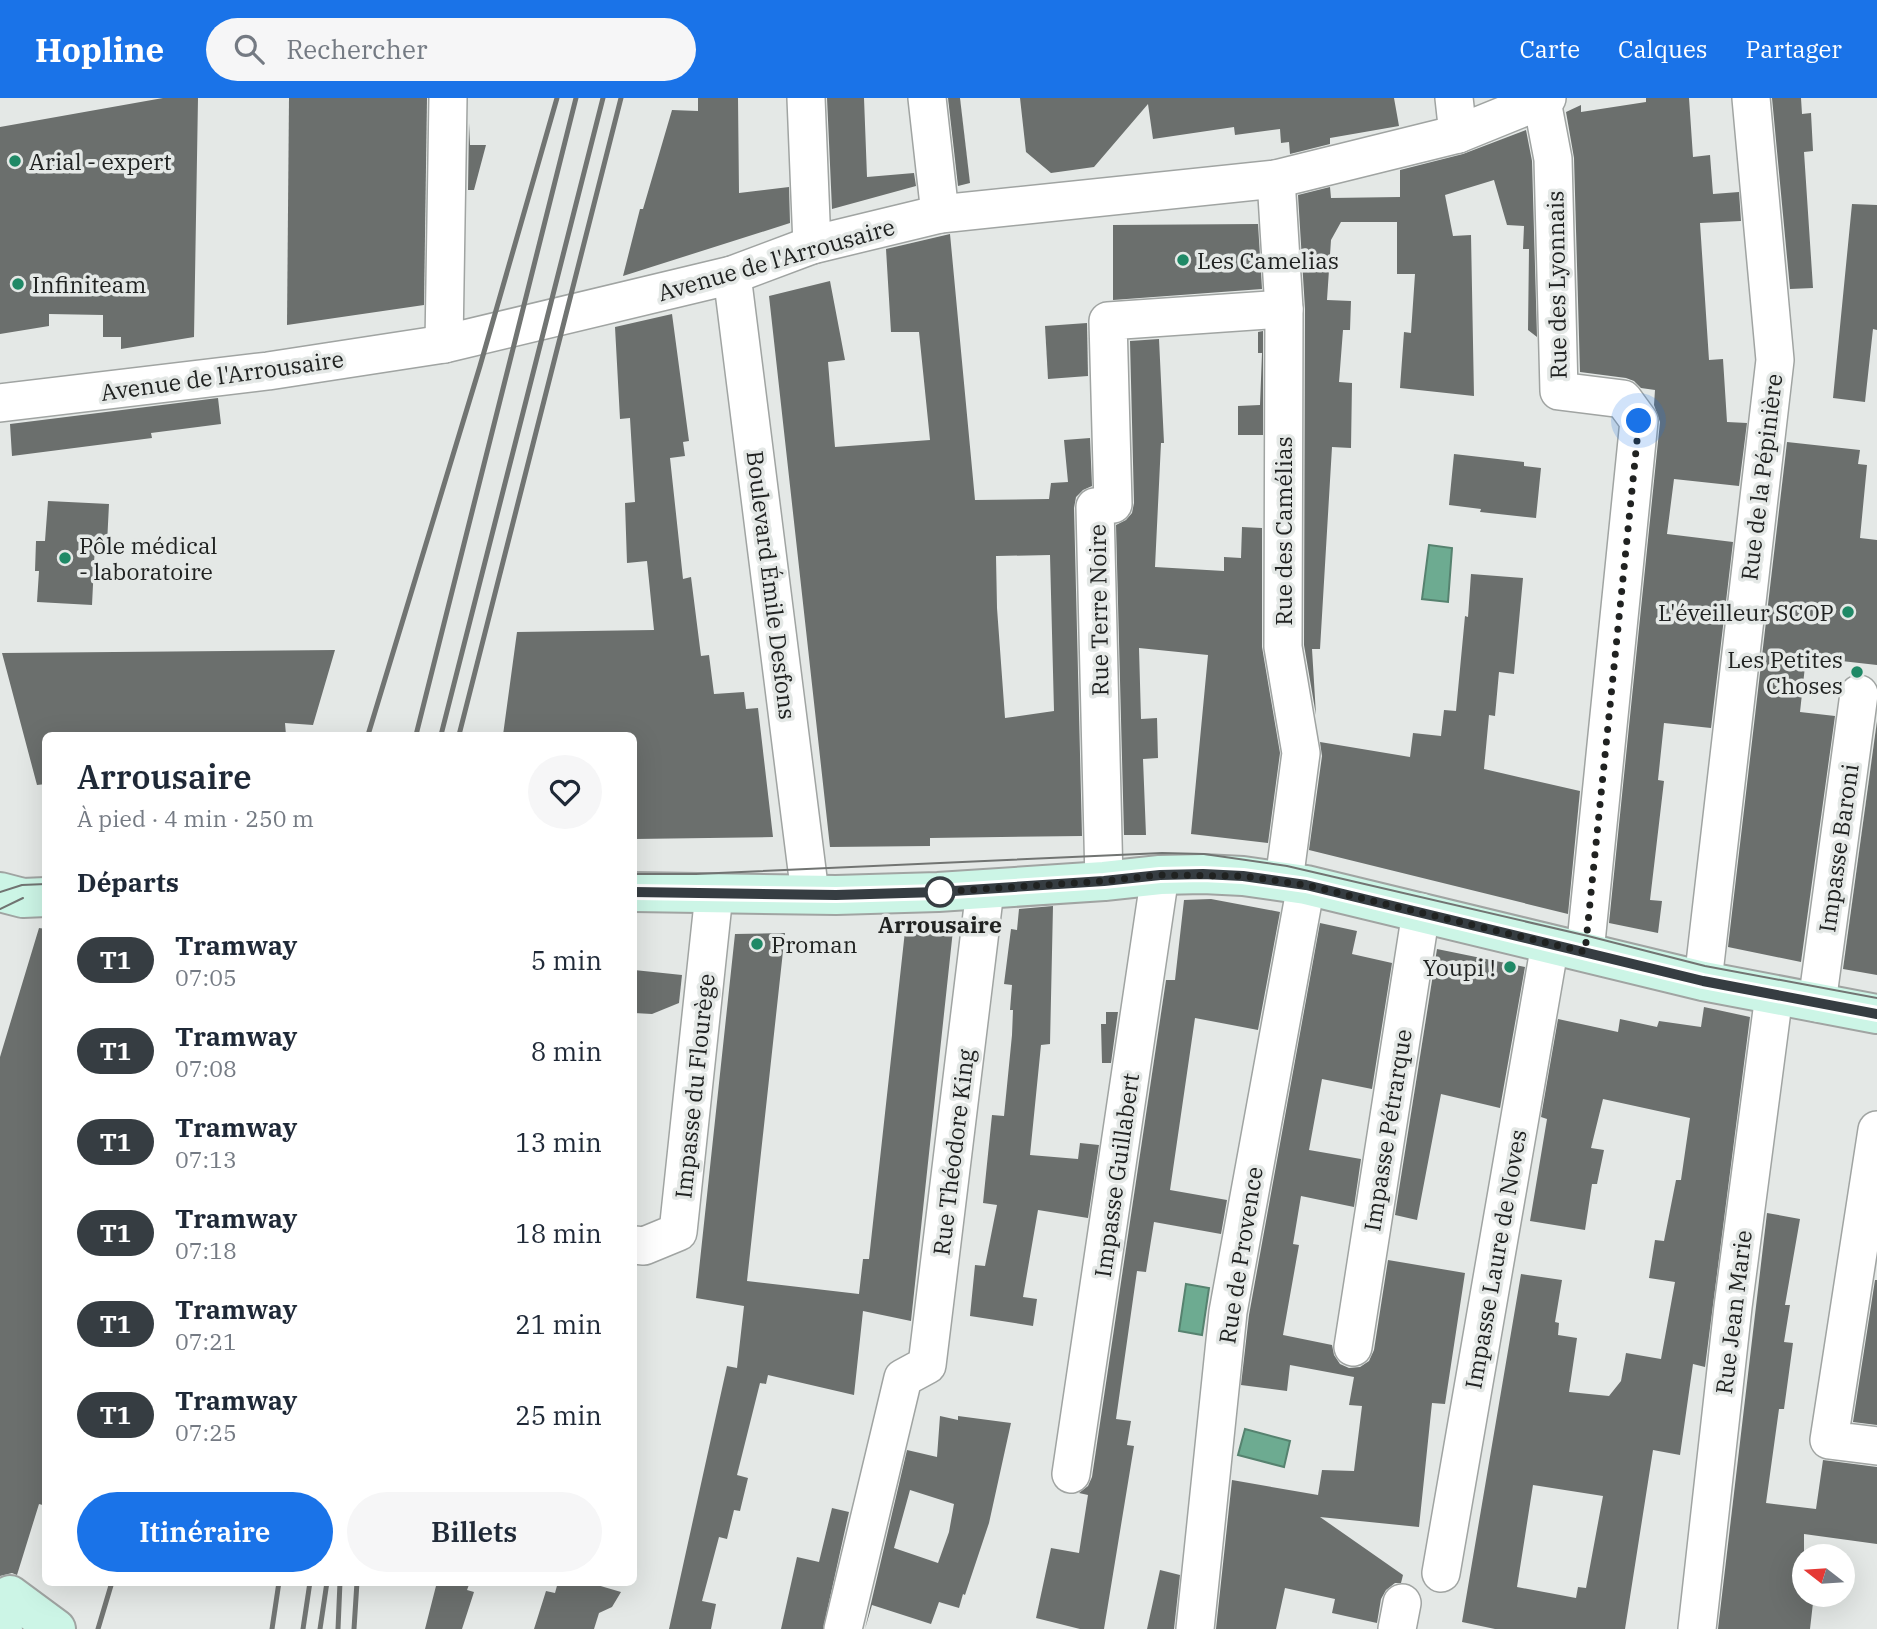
<!DOCTYPE html>
<html lang="fr">
<head>
<meta charset="utf-8">
<style>
	body { margin:0; font-family:"IBM Plex Serif",serif; background:#f6f6f7; color:#1f2937; height:100vh; display:flex; flex-direction:column; font-size:26px; white-space:nowrap }
	* { box-sizing:border-box; margin:0 }
	p { font-size:23px; color:#747a83 }
	.icon { flex:none; width:38px; height:38px; fill:none; stroke:currentColor; stroke-width:2; stroke-linecap:round; stroke-linejoin:round }
	.map { position:relative; flex:1; overflow:hidden }
	.sheet { position:absolute; left:42px; top:634px; width:595px; height:854px; display:flex; flex-direction:column; background:#fff; border-radius:10px; box-shadow:0 7px 28px #0002 }
	.sheet>* { flex:none }
	.badge { padding:0 14px; border-radius:23px; font-size:24px; line-height:46px }
	.needle { width:46px; rotate:287deg }
	.controls { position:absolute; left:1792px; top:1446px; display:grid; gap:14px }
	.controls a { display:grid; place-items:center; width:63px; height:63px; border-radius:50%; background:#fff; box-shadow:0 7px 28px #0002; font-size:35px }
	.you { position:absolute; width:35px; height:35px; margin:-18px; border:5px solid #fff; border-radius:50%; background:#1a73e8; box-shadow:0 0 0 10px #1a73e833 }
	.map>.badge { position:absolute; translate:-50% -50%; box-shadow:0 0 0 4px #fff }
	h2 { padding:0 35px; font-size:26px; line-height:63px }
	.round { display:grid; place-items:center; flex:none; width:74px; height:74px; border-radius:37px; background:#f6f6f7 }
	.summary { display:flex; align-items:center; justify-content:space-between; height:119px; padding:0 35px }
	h1 { font-size:33px; font-weight:600; line-height:52px }
	.cta { display:flex; gap:14px; margin-top:auto; padding:14px 35px }
	.cta a { flex:1; height:80px; border-radius:42px; background:#1a73e8; color:#fff; font-size:28px; font-weight:600; line-height:80px; text-align:center }
	.cta a+a { background:#f6f6f7; color:#1f2937 }
	ul { padding:0; list-style:none }
	li { display:flex; align-items:center; gap:21px; height:91px; padding:0 35px }
	li div { flex:1 }
	li b { display:block; font-size:26px }
	li em { font-style:normal }
	li .badge { min-width:77px; font-weight:700; text-align:center }
	header { display:flex; align-items:center; gap:42px; box-sizing:border-box; height:98px; padding:0 35px; background:#1a73e8; color:#fff }
	header strong { font-size:33px }
	nav { display:flex; gap:38px; margin-inline-start:auto; font-size:24px }
	.search { width:490px; height:63px; background:#f6f6f7; display:flex; align-items:center; gap:18px; box-sizing:border-box; padding:0 24px; border-radius:38px; color:#747a83; font-size:26px }
	.map>svg:first-child { display:block }
	.water { fill:#6dab91; stroke:#56826f; stroke-width:2 }
	.building { fill:#6b6f6d; fill-rule:evenodd }
	.lines { fill:none; stroke-linecap:round; stroke-linejoin:round }
	.street-casing { stroke:#a0a4a2; stroke-width:40 }
	.secondary-casing { stroke:#a0a4a2; stroke-width:42 }
	.street { stroke:#fff; stroke-width:37 }
	.secondary { stroke:#ccf5e6; stroke-width:38 }
	.tram { stroke:#717472; stroke-width:2 }
	.rail { stroke:#717472; stroke-width:5 }
	.line-casing { stroke:#fff; stroke-width:16 }
	.line { stroke:#363d42; stroke-width:10 }
	.walk { stroke:#202221; stroke-width:7; stroke-dasharray:0 12.6 }
	.poi-dot { fill:#1f8966; stroke:#e4e8e6; stroke-width:2.5 }
	.stop-dot { fill:#fff; stroke:#363d42; stroke-width:3.5 }
	.labels { text-anchor:middle; dominant-baseline:central; stroke-width:7; stroke-linejoin:round; paint-order:stroke }
	.poi-label { font-size:23px; fill:#202221; stroke:#e4e8e6; text-anchor:start }
	.street-label { font-size:23px; fill:#202221; stroke:#e4e8e6 }
	.stop-label { font-size:23px; font-weight:bold; fill:#202221; stroke:#e4e8e6 }
</style>
</head>
<body>
<header>
<strong>Hopline</strong>
<div class="search"><svg class="icon" aria-label="search" viewBox="0 0 24 24"><circle cx="10" cy="10" r="6"/><path d="M15 15l6 6"/></svg>Rechercher</div>
<nav><a>Carte</a><a>Calques</a><a>Partager</a></nav>
</header>
<div class="map">
<svg width="1877" height="1531" viewBox="0 0 1877 1531">
	<rect width="100%" height="100%" fill="#e4e8e6"/>
	<g class="water">
		<path d="M 1429,447 L 1452,450 L 1448,504 L 1422,501 Z"/>
		<path d="M 1186,1186 L 1209,1190 L 1202,1237 L 1179,1233 Z"/>
		<path d="M 1245,1331 L 1290,1343 L 1284,1369 L 1238,1357 Z"/>
	</g>
	<g class="building">
		<path d="M 163,0 L 198,0 L 194,239 L 121,251 L 121,239 L 103,239 L 103,217 L 49,216 L 49,228 L 0,236 L 0,29 Z"/>
		<path d="M 289,0 L 427,0 L 424,207 L 287,227 Z"/>
		<path d="M 698,0 L 738,0 L 739,95 L 789,89 L 790,125 L 623,178 L 640,111 L 643,111 L 672,12 L 698,13 Z"/>
		<path d="M 827,0 L 864,0 L 867,79 L 914,75 L 916,88 L 832,111 Z"/>
		<path d="M 948,0 L 960,0 L 970,85 L 958,88 Z"/>
		<path d="M 1020,0 L 1394,0 L 1399,28 L 1330,40 L 1330,46 L 1290,56 L 1289,44 L 1281,45 L 1280,31 L 1235,37 L 1234,29 L 1153,41 L 1148,6 L 1094,69 L 1051,75 L 1026,54 Z"/>
		<path d="M 1646,0 L 1689,0 L 1693,59 L 1710,57 L 1713,96 L 1739,94 L 1741,123 L 1700,125 L 1709,262 L 1723,261 L 1727,324 L 1747,325 L 1739,388 L 1674,381 L 1667,436 L 1733,444 L 1711,630 L 1664,625 L 1658,682 L 1664,683 L 1650,802 L 1662,803 L 1658,835 L 1609,825 L 1660,324 L 1654,307 L 1655,292 L 1641,290 L 1634,283 L 1626,280 L 1580,274 L 1574,60 L 1566,14 L 1581,7 L 1581,14 L 1646,4 Z"/>
		<path d="M 1772,0 L 1801,0 L 1802,16 L 1811,15 L 1813,53 L 1804,54 L 1813,190 L 1790,191 Z"/>
		<path d="M 469,25 L 470,47 L 486,47 L 474,92 L 468,92 Z"/>
		<path d="M 1526,32 L 1532,63 L 1537,239 L 1528,232 L 1529,151 L 1523,151 L 1524,128 L 1507,127 L 1494,82 L 1445,97 L 1453,138 L 1471,137 L 1474,298 L 1400,290 L 1404,234 L 1411,235 L 1415,176 L 1397,176 L 1397,124 L 1341,124 L 1331,142 L 1327,202 L 1351,203 L 1350,232 L 1343,232 L 1339,284 L 1352,285 L 1351,350 L 1332,349 L 1320,551 L 1312,551 L 1316,617 L 1304,547 L 1305,211 L 1298,97 L 1330,89 L 1331,100 L 1400,99 L 1400,72 L 1463,56 Z"/>
		<path d="M 1852,106 L 1877,107 L 1877,232 L 1873,231 L 1865,304 L 1833,300 Z"/>
		<path d="M 1258,126 L 1262,191 L 1113,202 L 1113,127 Z"/>
		<path d="M 950,136 L 975,402 L 1049,401 L 1051,385 L 1068,384 L 1064,342 L 1090,340 L 1092,388 L 1083,392 L 1076,399 L 1074,410 L 1082,738 L 930,740 L 930,748 L 830,749 L 769,198 L 830,183 L 845,262 L 828,264 L 835,349 L 930,342 L 919,234 L 891,234 L 886,151 ZM 1050,457 L 1054,613 L 1005,620 L 997,510 L 996,458 Z"/>
		<path d="M 672,216 L 689,343 L 683,344 L 685,358 L 670,360 L 683,481 L 691,479 L 701,558 L 709,557 L 714,596 L 744,594 L 746,611 L 758,610 L 773,739 L 634,741 L 634,637 L 503,637 L 517,534 L 654,532 L 647,463 L 627,465 L 625,405 L 635,404 L 630,320 L 620,321 L 615,229 Z"/>
		<path d="M 1087,225 L 1088,278 L 1048,281 L 1045,228 Z"/>
		<path d="M 1263,233 L 1263,337 L 1238,337 L 1238,308 L 1260,307 L 1262,255 L 1258,255 L 1258,234 Z"/>
		<path d="M 1159,241 L 1164,345 L 1161,345 L 1155,469 L 1224,473 L 1224,459 L 1241,460 L 1242,429 L 1262,430 L 1262,549 L 1280,655 L 1268,745 L 1191,736 L 1208,557 L 1139,550 L 1141,621 L 1157,620 L 1158,660 L 1143,661 L 1146,737 L 1124,737 L 1116,427 L 1126,422 L 1132,415 L 1134,405 L 1130,243 Z"/>
		<path d="M 218,300 L 221,326 L 151,335 L 152,340 L 12,358 L 10,326 Z"/>
		<path d="M 1787,344 L 1860,352 L 1858,366 L 1867,367 L 1860,440 L 1877,442 L 1877,567 L 1806,559 L 1800,614 L 1835,618 L 1801,864 L 1728,849 Z"/>
		<path d="M 1454,356 L 1524,364 L 1524,368 L 1541,370 L 1536,420 L 1480,414 L 1481,411 L 1449,407 Z"/>
		<path d="M 48,403 L 109,406 L 107,446 L 95,446 L 92,507 L 37,504 L 39,473 L 35,473 L 36,443 L 45,443 Z"/>
		<path d="M 1471,476 L 1523,480 L 1514,576 L 1499,574 L 1495,618 L 1489,617 L 1484,671 L 1580,693 L 1568,816 L 1309,752 L 1322,658 L 1320,644 L 1410,659 L 1413,635 L 1441,638 L 1444,612 L 1456,613 L 1465,518 L 1468,519 Z"/>
		<path d="M 335,552 L 313,627 L 285,625 L 286,637 L 46,637 L 46,686 L 37,687 L 2,555 Z"/>
		<path d="M 1877,623 L 1877,877 L 1843,871 Z"/>
		<path d="M 1211,801 L 1280,814 L 1258,932 L 1195,920 L 1170,1092 L 1227,1102 L 1221,1136 L 1154,1124 L 1146,1174 L 1137,1173 L 1116,1321 L 1131,1323 L 1127,1347 L 1134,1348 L 1104,1531 L 1080,1531 L 1036,1520 L 1051,1450 L 1079,1455 L 1088,1397 L 1079,1395 L 1088,1388 L 1092,1379 L 1166,882 L 1175,882 L 1184,802 Z"/>
		<path d="M 1053,808 L 1050,946 L 1041,947 L 1030,1057 L 1078,1061 L 1080,1045 L 1099,1047 L 1088,1120 L 1038,1112 L 1023,1199 L 1037,1201 L 1033,1228 L 970,1218 L 975,1167 L 985,1168 L 997,1107 L 983,1105 L 992,1017 L 1004,1018 L 1012,937 L 1013,912 L 1010,912 L 1012,887 L 1004,886 L 1011,831 L 1017,832 L 1019,811 Z"/>
		<path d="M 1320,825 L 1357,833 L 1352,856 L 1392,865 L 1372,991 L 1322,981 L 1309,1052 L 1361,1061 L 1354,1109 L 1301,1098 L 1293,1146 L 1299,1147 L 1283,1237 L 1332,1247 L 1334,1257 L 1340,1266 L 1349,1270 L 1360,1269 L 1369,1263 L 1374,1252 L 1388,1162 L 1465,1175 L 1445,1306 L 1432,1305 L 1419,1429 L 1320,1419 L 1403,1477 L 1401,1485 L 1395,1485 L 1386,1492 L 1381,1501 L 1377,1525 L 1332,1515 L 1335,1501 L 1285,1490 L 1276,1531 L 1216,1531 L 1232,1382 L 1318,1397 L 1322,1372 L 1354,1373 L 1362,1308 L 1349,1307 L 1354,1279 L 1290,1267 L 1287,1293 L 1241,1287 L 1249,1217 Z"/>
		<path d="M 39,830 L 46,831 L 46,1408 L 39,1406 L 17,1477 L 12,1475 L 0,1478 L 0,959 Z"/>
		<path d="M 953,832 L 911,1223 L 863,1213 L 854,1297 L 768,1277 L 766,1286 L 760,1285 L 737,1377 L 748,1380 L 740,1413 L 734,1412 L 727,1441 L 719,1439 L 702,1503 L 716,1506 L 711,1531 L 669,1531 L 727,1268 L 737,1270 L 744,1208 L 696,1200 L 735,836 L 785,835 L 747,1183 L 859,1196 L 863,1161 L 869,1161 L 905,833 Z"/>
		<path d="M 1437,851 L 1525,869 L 1500,1010 L 1441,996 L 1417,1122 L 1395,1117 Z"/>
		<path d="M 634,872 L 682,877 L 679,905 L 652,916 L 634,915 Z"/>
		<path d="M 1704,909 L 1750,919 L 1705,1269 L 1693,1266 L 1680,1357 L 1653,1352 L 1625,1531 L 1495,1531 L 1462,1524 L 1521,1176 L 1562,1182 L 1555,1224 L 1559,1225 L 1558,1237 L 1577,1240 L 1569,1294 L 1609,1298 L 1621,1283 L 1626,1255 L 1661,1261 L 1675,1184 L 1649,1180 L 1655,1142 L 1664,1143 L 1676,1082 L 1681,1082 L 1690,1020 L 1603,1001 L 1591,1050 L 1604,1052 L 1597,1086 L 1592,1086 L 1585,1132 L 1530,1123 L 1547,1021 L 1541,1019 L 1558,921 L 1618,934 L 1620,921 L 1657,929 L 1659,923 L 1701,929 ZM 1533,1387 L 1603,1398 L 1586,1490 L 1578,1489 L 1576,1500 L 1517,1489 Z"/>
		<path d="M 1106,914 L 1118,914 L 1111,965 L 1102,965 L 1101,926 L 1106,926 Z"/>
		<path d="M 1767,1115 L 1800,1121 L 1785,1207 L 1790,1207 L 1784,1244 L 1793,1245 L 1784,1311 L 1779,1311 L 1766,1405 L 1816,1411 L 1823,1362 L 1877,1369 L 1877,1446 L 1804,1436 L 1804,1496 L 1814,1496 L 1810,1531 L 1718,1531 Z"/>
		<path d="M 1875,1182 L 1877,1182 L 1877,1327 L 1853,1324 Z"/>
		<path d="M 940,1318 L 958,1322 L 958,1318 L 1011,1325 L 989,1425 L 965,1497 L 963,1496 L 959,1510 L 939,1504 L 931,1526 L 872,1507 L 865,1531 L 907,1352 L 937,1359 ZM 910,1392 L 954,1406 L 949,1434 L 938,1465 L 894,1450 Z"/>
		<path d="M 832,1410 L 849,1414 L 823,1531 L 781,1531 L 797,1459 L 819,1464 Z"/>
		<path d="M 1160,1472 L 1180,1477 L 1174,1531 L 1147,1531 Z"/>
		<path d="M 437,1484 L 470,1484 L 467,1492 L 474,1494 L 462,1531 L 425,1531 Z"/>
		<path d="M 558,1484 L 587,1484 L 621,1494 L 612,1509 L 599,1515 L 594,1531 L 534,1531 L 546,1493 L 555,1495 Z"/>
	</g>
	<g class="lines">
		<g class="street-casing">
			<g id="street">
				<path d="M 806,0 L 812,147"/>
				<path d="M 927,0 L 940,116"/>
				<path d="M 1454,0 L 1458,36"/>
				<path d="M 1542,3 L 1553,61 L 1559,293 L 1623,301 L 1639,323 L 1585,854"/>
				<path d="M 1276,81 L 1284,211 L 1283,549 L 1301,655 L 1284,783"/>
				<path d="M 732,177 L 810,796"/>
				<path d="M 444,246 L 448,0"/>
				<path d="M 0,305 L 268,273 L 444,246 L 732,177 L 812,147 L 940,116 L 1276,81 L 1458,36 L 1547,0"/>
				<path d="M 1104,783 L 1095,409 L 1113,406 L 1108,223 L 1284,211"/>
				<path d="M 1703,883 L 1775,262 L 1751,0"/>
				<path d="M 1817,905 L 1859,596"/>
				<path d="M 1877,1032 L 1829,1342 L 1877,1348"/>
				<path d="M 634,1147 L 644,1148 L 678,1134 L 714,796"/>
				<path d="M 1353,1249 L 1421,814"/>
				<path d="M 1071,1376 L 1160,777"/>
				<path d="M 1441,1475 L 1550,846"/>
				<path d="M 843,1531 L 903,1280 L 927,1267 L 985,792"/>
				<path d="M 1195,1531 L 1228,1214 L 1306,787"/>
				<path d="M 1397,1531 L 1402,1505"/>
				<path d="M 1697,1531 L 1733,1209 L 1774,897"/>
			</g>
		</g>
		<g class="secondary-casing">
			<g id="secondary">
				<path d="M 0,794 L 23,800 L 46,799"/>
				<path d="M 634,794 L 836,797 L 938,794 L 1104,783 L 1160,777 L 1203,776 L 1243,778 L 1306,787 L 1703,883 L 1877,916"/>
				<path d="M 10,1497 L 56,1531"/>
				<path d="M 1,1529 L 3,1531"/>
			</g>
		</g>
		<use href="#street" class="street"/>
		<use href="#secondary" class="secondary"/>
		<g class="tram">
			<path d="M 634,776 L 696,776 L 1162,755 L 1204,756 L 1287,768 L 1588,838 L 1705,868 L 1877,900"/>
			<path d="M 0,794 L 22,787 L 46,786"/>
			<path d="M 0,811 L 23,800"/>
		</g>
		<g class="rail">
			<path d="M 368,637 L 480,268 L 557,0"/>
			<path d="M 416,637 L 576,0"/>
			<path d="M 441,637 L 603,0"/>
			<path d="M 459,637 L 621,0"/>
			<path d="M 98,1531 L 112,1484"/>
			<path d="M 272,1531 L 279,1484"/>
			<path d="M 303,1531 L 310,1484"/>
			<path d="M 320,1531 L 327,1484"/>
			<path d="M 338,1531 L 340,1484"/>
			<path d="M 354,1531 L 357,1484"/>
		</g>
	</g>
	<g class="lines">
		<g class="line-casing">
			<path id="line" d="M 634,794 L 836,797 L 938,794 L 1104,783 L 1160,777 L 1203,776 L 1243,778 L 1306,787 L 1703,883 L 1877,916"/>
		</g>
		<use href="#line" class="line"/>
		<path class="walk" d="M 940,794 L 938,794 L 1104,783 L 1160,777 L 1243,778 L 1306,787 L 1585,854 L 1639,323"/>
	</g>
	<g class="poi-dot">
		<circle cx="15" cy="63" r="7"/>
		<circle cx="1183" cy="162" r="7"/>
		<circle cx="18" cy="186" r="7"/>
		<circle cx="65" cy="460" r="7"/>
		<circle cx="1848" cy="514" r="7"/>
		<circle cx="1857" cy="574" r="7"/>
		<circle cx="757" cy="846" r="7"/>
		<circle cx="1510" cy="869" r="7"/>
	</g>
	<circle class="stop-dot" cx="940" cy="794" r="14"/>
	<g class="labels">
		<g class="poi-label">
			<text x="29" y="63">Arial - expert</text>
			<text x="1197" y="162">Les Camelias</text>
			<text x="32" y="186">Infiniteam</text>
			<text x="79" y="447">Pôle médical<tspan x="79" dy="26">- laboratoire</tspan></text>
			<text x="1834" y="514" text-anchor="end">L'éveilleur SCOP</text>
			<text x="1843" y="561" text-anchor="end">Les Petites<tspan x="1843" dy="26">Choses</tspan></text>
			<text x="771" y="846">Proman</text>
			<text x="1496" y="869" text-anchor="end">Youpi !</text>
		</g>
		<g class="street-label">
			<text transform="translate(776 161) rotate(-16)">Avenue de l'Arrousaire</text>
			<text transform="translate(1556 187) rotate(-91)">Rue des Lyonnais</text>
			<text transform="translate(222 277) rotate(-8)">Avenue de l'Arrousaire</text>
			<text transform="translate(1761 379) rotate(-83)">Rue de la Pépinière</text>
			<text transform="translate(1283 433) rotate(-90)">Rue des Camélias</text>
			<text transform="translate(772 487) rotate(83)">Boulevard Émile Desfons</text>
			<text transform="translate(1098 512) rotate(-91)">Rue Terre Noire</text>
			<text transform="translate(1838 750) rotate(-82)">Impasse Baroni</text>
			<text transform="translate(694 988) rotate(-84)">Impasse du Flourège</text>
			<text transform="translate(1387 1032) rotate(-81)">Impasse Pétrarque</text>
			<text transform="translate(953 1054) rotate(-83)">Rue Théodore King</text>
			<text transform="translate(1116 1077) rotate(-82)">Impasse Guillabert</text>
			<text transform="translate(1240 1157) rotate(-81)">Rue de Provence</text>
			<text transform="translate(1495 1161) rotate(-80)">Impasse Laure de Noves</text>
			<text transform="translate(1733 1214) rotate(-83)">Rue Jean Marie</text>
		</g>
		<g class="stop-label">
			<text x="940" y="826">Arrousaire</text>
		</g>
	</g>
</svg>
<div class="controls">
<a><svg class="needle" viewBox="-14 -14 28 28"><path d="M0-13l5 13h-10z" fill="#e53935"/><path d="M0 13l5-13h-10z" fill="#747a83"/></svg></a>
</div>
<div class="you" style="left:1639px;top:323px"></div>
<section class="sheet">
<div class="summary"><div><h1>Arrousaire</h1><p>À pied · 4 min · 250 m</p></div><a class="round"><svg class="icon" aria-label="heart" viewBox="0 0 24 24"><path d="M12 20l-8-8c-3-5 5-10 8-4 3-6 11-1 8 4z"/></svg></a></div>
<h2>Départs</h2>
<ul>
<li><span class="badge" style="background:#363d42;color:#fff">T1</span><div><b>Tramway</b><p>07:05</p></div><em>5 min</em></li>
<li><span class="badge" style="background:#363d42;color:#fff">T1</span><div><b>Tramway</b><p>07:08</p></div><em>8 min</em></li>
<li><span class="badge" style="background:#363d42;color:#fff">T1</span><div><b>Tramway</b><p>07:13</p></div><em>13 min</em></li>
<li><span class="badge" style="background:#363d42;color:#fff">T1</span><div><b>Tramway</b><p>07:18</p></div><em>18 min</em></li>
<li><span class="badge" style="background:#363d42;color:#fff">T1</span><div><b>Tramway</b><p>07:21</p></div><em>21 min</em></li>
<li><span class="badge" style="background:#363d42;color:#fff">T1</span><div><b>Tramway</b><p>07:25</p></div><em>25 min</em></li>
</ul>
<div class="cta"><a>Itinéraire</a><a>Billets</a></div>
</section>
</div>
</body>
</html>
